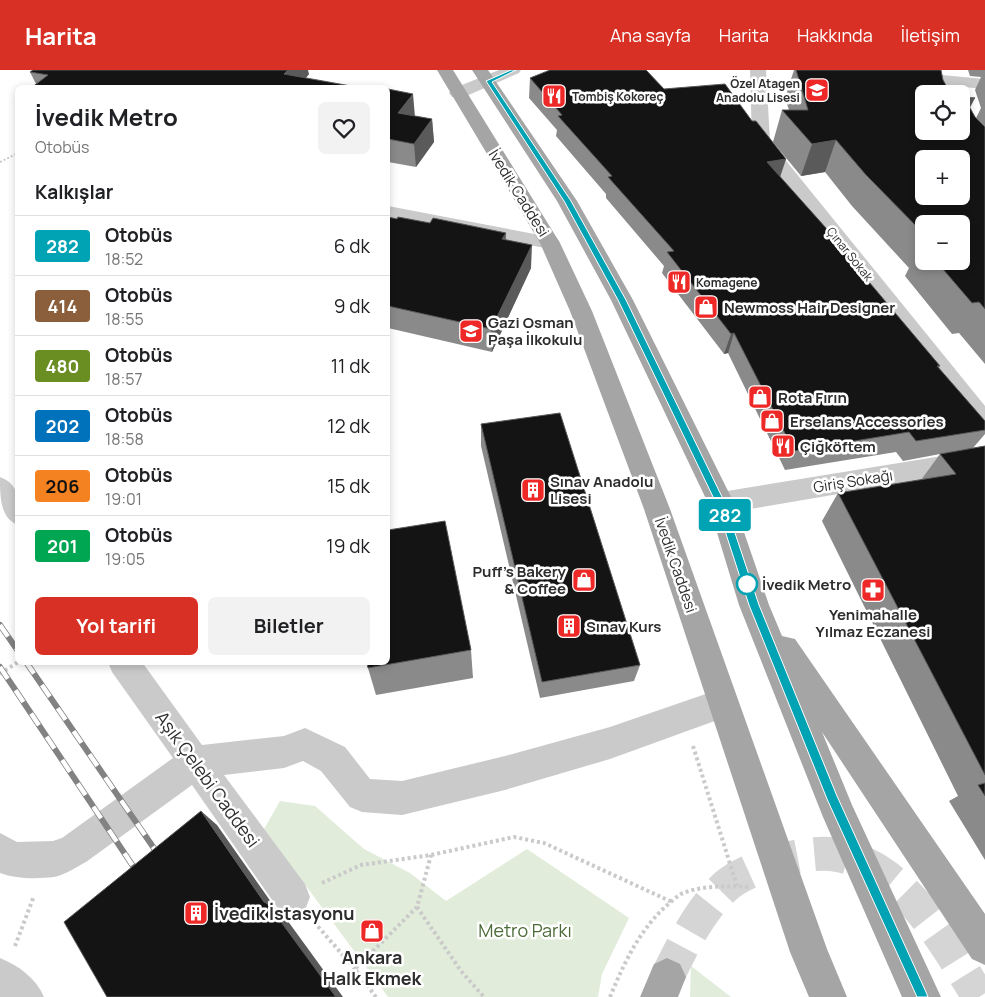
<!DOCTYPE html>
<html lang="tr">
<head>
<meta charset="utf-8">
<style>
	body { margin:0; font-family:Manrope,sans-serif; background:#f2f2f2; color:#202124; height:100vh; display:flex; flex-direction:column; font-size:19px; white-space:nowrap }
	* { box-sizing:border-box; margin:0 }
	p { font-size:16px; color:#757577 }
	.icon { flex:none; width:28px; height:28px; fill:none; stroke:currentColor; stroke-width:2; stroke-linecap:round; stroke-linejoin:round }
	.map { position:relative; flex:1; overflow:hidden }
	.panel { position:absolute; left:15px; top:15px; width:375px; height:580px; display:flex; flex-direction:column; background:#fff; border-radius:8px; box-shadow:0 2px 8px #0003 }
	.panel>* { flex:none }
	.badge { padding:0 10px; border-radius:4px; font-size:18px; line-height:32px }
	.controls { position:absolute; left:915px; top:15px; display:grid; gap:10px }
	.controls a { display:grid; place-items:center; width:55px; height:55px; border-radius:8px; background:#fff; box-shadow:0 2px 8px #0003; font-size:25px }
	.map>.badge { position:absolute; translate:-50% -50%; box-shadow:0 0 0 2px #fff }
	h2 { padding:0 20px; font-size:19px; line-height:45px }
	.round { display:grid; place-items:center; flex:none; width:52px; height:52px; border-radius:8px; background:#f2f2f2 }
	.overview { display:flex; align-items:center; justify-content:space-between; height:85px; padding:0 20px }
	h1 { font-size:24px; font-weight:700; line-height:38px }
	.cta { display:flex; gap:10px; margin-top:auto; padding:10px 20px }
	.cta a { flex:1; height:58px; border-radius:8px; background:#d93025; color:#fff; font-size:20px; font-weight:700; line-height:58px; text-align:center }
	.cta a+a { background:#f2f2f2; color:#202124 }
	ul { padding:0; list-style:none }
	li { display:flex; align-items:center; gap:15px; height:60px; padding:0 20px; border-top:1px solid #e0e0e0 }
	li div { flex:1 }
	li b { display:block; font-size:19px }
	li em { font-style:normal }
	li .badge { min-width:55px; font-weight:700; text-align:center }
	header { display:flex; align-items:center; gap:30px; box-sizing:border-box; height:70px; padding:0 25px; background:#d93025; color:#fff }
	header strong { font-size:24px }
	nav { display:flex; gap:28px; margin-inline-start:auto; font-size:18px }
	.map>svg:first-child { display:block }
	.green { fill:#e2ecda }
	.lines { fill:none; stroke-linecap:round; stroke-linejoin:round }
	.major-tunnel { stroke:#d5d5d5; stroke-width:34; stroke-dasharray:34 17; stroke-linecap:butt }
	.path-far1 { stroke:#cacaca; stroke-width:2; stroke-dasharray:2 2; stroke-linecap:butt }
	.path { stroke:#cacaca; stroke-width:4; stroke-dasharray:3 3; stroke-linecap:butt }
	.minor { fill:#cacaca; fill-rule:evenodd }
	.major { fill:#a5a5a5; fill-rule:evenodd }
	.rail-casing { stroke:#828282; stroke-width:6 }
	.rail { stroke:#fff; stroke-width:4.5; stroke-dasharray:14; stroke-linecap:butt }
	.wall { fill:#8a8a8a; fill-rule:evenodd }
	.shaded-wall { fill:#5a5a5a }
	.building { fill:#141414; stroke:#5a5a5a; fill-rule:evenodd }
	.line { fill:#00a3b4; stroke:#fff }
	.stop-dot { fill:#fff; stroke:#00a3b4; stroke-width:2.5 }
	.labels { text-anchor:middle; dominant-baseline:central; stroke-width:5; stroke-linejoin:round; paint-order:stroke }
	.far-poi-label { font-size:12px; font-weight:bold; fill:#2d2d2d; stroke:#fff; text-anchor:start }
	.far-street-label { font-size:12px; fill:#2d2d2d; stroke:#fff }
	.street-label { font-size:15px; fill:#2d2d2d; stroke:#fff }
	.poi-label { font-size:15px; font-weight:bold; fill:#2d2d2d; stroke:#fff; text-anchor:start }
	.stop-label { font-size:15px; font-weight:bold; fill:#2d2d2d; stroke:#fff; text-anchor:start }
	.near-street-label { font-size:18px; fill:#2d2d2d; stroke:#fff }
	.near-poi-label { font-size:18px; font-weight:bold; fill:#2d2d2d; stroke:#fff; text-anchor:start }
	.near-park-label { font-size:18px; fill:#4c6b39; stroke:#fff }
</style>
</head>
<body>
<header>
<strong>Harita</strong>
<nav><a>Ana sayfa</a><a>Harita</a><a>Hakkında</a><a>İletişim</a></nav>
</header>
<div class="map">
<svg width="985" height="927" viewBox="0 0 985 927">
	<rect width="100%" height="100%" fill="#fff"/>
	<g class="green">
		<path d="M 280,731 L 315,736 L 364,779 L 410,803 L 446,831 L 527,779 L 629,848 L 602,904 L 598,927 L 388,927 L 264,759 Z"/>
		<path d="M 691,896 L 731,927 L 690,927 Z"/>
	</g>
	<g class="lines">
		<path class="major-tunnel" d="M 667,907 C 683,875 700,839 727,815 C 748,797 804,781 831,784 C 849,786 869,794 884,805 C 925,835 952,884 979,927"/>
		<path class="path-far1" d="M 0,92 L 18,83"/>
		<g class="path">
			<path d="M 0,604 L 18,592"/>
			<path d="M 693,676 L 737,816"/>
			<path d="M 322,813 L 361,795 L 431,785 L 514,767 L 544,773 L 672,832"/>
			<path d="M 417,837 L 461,901 L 484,927"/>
			<path d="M 314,852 L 355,899"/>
			<path d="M 15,876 L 34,826"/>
			<path d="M 376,927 L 355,899 L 417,837 L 431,785"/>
			<path d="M 610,927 C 624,893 639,861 666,836 C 671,832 676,827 681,824 C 701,815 729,816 750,817"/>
		</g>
		<g class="minor">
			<path d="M 499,0 L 521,0 L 519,3 L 464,27 L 452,27 L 449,23 L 452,19 Z"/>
			<path d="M 750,0 L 766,0 L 770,71 L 985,336 L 985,362 L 976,360 L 752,72 Z"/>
			<path d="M 825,0 L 887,0 L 985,9 L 985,19 L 833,5 L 827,3 Z"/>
			<path d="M 388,136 L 550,167 L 557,168 L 560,173 L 557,178 L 550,179 L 388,148 Z"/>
			<path d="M 985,379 L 985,399 L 721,444 L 712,441 L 708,433 L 712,425 L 721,422 Z"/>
			<path d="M 0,407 C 22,415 18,435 18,455 C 0,448 0,427 0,407 Z"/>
			<path d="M 108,592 L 142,592 L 202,675 L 284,666 L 305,658 L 345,677 L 370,709 L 402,711 L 505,686 L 610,657 L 723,618 L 734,622 L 739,633 L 734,644 L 610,689 L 505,720 L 402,745 L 362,742 L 350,737 L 321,701 L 303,691 L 284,698 L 224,705 L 305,814 L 310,827 L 305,840 L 292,845 L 279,840 L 192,715 L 86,792 C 76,797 65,805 54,807 C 37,809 16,809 0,803 L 0,763 L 17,772 L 53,771 L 62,768 L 173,688 L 112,602 Z"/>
			<path d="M 0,888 C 19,896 36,908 44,927 L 0,927 Z"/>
		</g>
		<g class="major">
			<path d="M 437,0 L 453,0 L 560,173 L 592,241 L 670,439 L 827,879 L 847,927 L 809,927 L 790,882 L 644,439 L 570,241 L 540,173 Z"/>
			<path d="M 472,0 L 488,0 L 577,131 L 633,230 L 734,433 L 769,535 L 782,566 L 795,569 L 985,844 L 985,895 L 972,889 L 822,662 L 852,735 L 941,927 L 902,927 L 823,747 L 739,535 L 708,433 L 611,230 L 557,131 Z"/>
			<path d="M 667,888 L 680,894 L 686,907 L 678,927 L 640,927 L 654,894 Z"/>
		</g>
		<g class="rail-casing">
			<g id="rail">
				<path d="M 0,555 L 18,581"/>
				<path d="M 26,592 L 162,790"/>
				<path d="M 0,597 L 141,808"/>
			</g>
		</g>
		<use href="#rail" class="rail"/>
	</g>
	<g class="wall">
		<path d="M 794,0 L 941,0 L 924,24 L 970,38 L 976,48 L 981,38 L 975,20 L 981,7 L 970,6 L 968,0 L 985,0 L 985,294 L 959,263 L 952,264 L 905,206 L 909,198 L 852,136 L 825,102 L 801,106 L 773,72 L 782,40 L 789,40 L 785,28 ZM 924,154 L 961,191 L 924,191 Z"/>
		<path d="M 30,2 L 309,4 L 306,8 L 36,14 Z"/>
		<path d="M 530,8 L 664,19 L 752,51 L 786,89 L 780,107 L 940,296 L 939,298 L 985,351 L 985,364 L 973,378 L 985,376 L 985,790 L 949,731 L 958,726 L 822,451 L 838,423 L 921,410 L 940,384 L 903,391 L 896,382 L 785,400 L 728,283 L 724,284 L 662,203 L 664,196 L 606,128 L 606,124 L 556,66 L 557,60 L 529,28 Z"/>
		<path d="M 388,19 L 415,46 L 432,49 L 434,72 L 416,97 L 388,92 Z"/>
		<path d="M 388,147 L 506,170 L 531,198 L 492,282 L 388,258 Z"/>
		<path d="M 481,354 L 640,595 L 634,611 L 540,628 L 481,376 Z"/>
		<path d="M 471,580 L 473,608 L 376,625 L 368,598 Z"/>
	</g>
	<g class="shaded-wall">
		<path d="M 288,0 L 308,0 L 309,4 L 297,18 L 284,4 Z"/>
		<path d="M 413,24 L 415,47 L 398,43 Z"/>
		<path d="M 975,28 L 961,55 L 965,29 Z"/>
		<path d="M 432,49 L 434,72 L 416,97 L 414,74 Z"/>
		<path d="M 836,70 L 825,102 L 801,106 L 812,74 Z"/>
		<path d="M 786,89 L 779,110 L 767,92 Z"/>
		<path d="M 506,163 L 505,186 L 502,169 Z"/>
		<path d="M 532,175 L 531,198 L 492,282 L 491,259 Z"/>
		<path d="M 734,263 L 728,283 L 724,284 L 731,264 Z"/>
		<path d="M 201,741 L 217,755 L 276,839 L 282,843 L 343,927 L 336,927 L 264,832 Z"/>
	</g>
	<g class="building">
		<path d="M 33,0 L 288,0 L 284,4 L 362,18 L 31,18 L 48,5 L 30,2 Z"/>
		<path d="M 550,0 L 646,0 L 664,19 L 725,14 L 752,51 L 756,51 L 786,89 L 767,92 L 868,205 L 864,206 L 940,296 L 937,296 L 985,351 L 985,360 L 916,371 L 909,362 L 794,381 L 734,263 L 731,264 L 667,182 L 674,181 L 608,107 L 612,106 L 558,46 L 562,45 L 530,8 Z"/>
		<path d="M 796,0 L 941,0 L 943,10 L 951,24 L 924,24 L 924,61 L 961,61 L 961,27 L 975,28 L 965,29 L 975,47 L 985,57 L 985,239 L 979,232 L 972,233 L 936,191 L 961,191 L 961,154 L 924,154 L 924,164 L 866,105 L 836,70 L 812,74 L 782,40 L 808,40 ZM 924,89 L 961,89 L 961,126 L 924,126 Z"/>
		<path d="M 388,19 L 413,24 L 398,43 L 432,49 L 414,74 L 388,69 Z"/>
		<path d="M 388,147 L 397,149 L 398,147 L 430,153 L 433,148 L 506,163 L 502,169 L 532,175 L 491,259 L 388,236 Z"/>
		<path d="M 560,343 L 640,595 L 542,612 L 481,354 Z"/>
		<path d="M 985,376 L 985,705 L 838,423 L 956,404 L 940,384 Z"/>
		<path d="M 445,451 L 471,580 L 368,598 L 367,592 L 388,592 L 388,460 Z"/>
		<path d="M 985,713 L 985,726 L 978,715 Z"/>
		<path d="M 201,741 L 264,832 L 268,834 L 336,927 L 107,927 L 64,852 Z"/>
	</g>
	<path class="line" d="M 511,0 L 516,0 L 492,12 L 571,131 L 626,230 L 725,433 L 759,535 L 837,726 L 926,922 L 928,927 L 917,927 L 827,729 L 749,535 L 716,433 L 618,230 L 564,131 L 486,11 Z"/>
	<defs>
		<g id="school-square" transform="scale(1.25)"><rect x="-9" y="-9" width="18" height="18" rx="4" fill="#ed2826" stroke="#fff"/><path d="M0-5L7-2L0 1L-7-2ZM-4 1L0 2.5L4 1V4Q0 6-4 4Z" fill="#fff"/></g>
		<g id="restaurant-square" transform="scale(1.25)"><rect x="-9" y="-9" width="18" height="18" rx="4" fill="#ed2826" stroke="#fff"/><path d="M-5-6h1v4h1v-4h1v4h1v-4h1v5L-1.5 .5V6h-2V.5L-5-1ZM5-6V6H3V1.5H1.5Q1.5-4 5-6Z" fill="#fff"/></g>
		<g id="shop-square" transform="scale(1.25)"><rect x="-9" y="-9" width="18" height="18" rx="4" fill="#ed2826" stroke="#fff"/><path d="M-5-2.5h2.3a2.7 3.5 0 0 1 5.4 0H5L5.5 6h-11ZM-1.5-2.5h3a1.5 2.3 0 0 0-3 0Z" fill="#fff"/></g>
		<g id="building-square" transform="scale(1.25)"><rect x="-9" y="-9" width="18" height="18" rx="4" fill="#ed2826" stroke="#fff"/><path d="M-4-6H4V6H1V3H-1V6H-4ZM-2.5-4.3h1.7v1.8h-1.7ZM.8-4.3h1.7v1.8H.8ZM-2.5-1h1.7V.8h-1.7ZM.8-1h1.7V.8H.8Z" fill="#fff"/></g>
		<g id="pharmacy-square" transform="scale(1.25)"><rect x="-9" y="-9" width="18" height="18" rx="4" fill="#ed2826" stroke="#fff"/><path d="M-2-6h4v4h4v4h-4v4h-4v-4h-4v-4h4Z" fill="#fff"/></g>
	</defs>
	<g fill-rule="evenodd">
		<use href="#school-square" x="817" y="20"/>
		<use href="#restaurant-square" x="554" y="26"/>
		<use href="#restaurant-square" x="679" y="212"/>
		<use href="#shop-square" x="706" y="237"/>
		<use href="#school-square" x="471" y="261"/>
		<use href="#shop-square" x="760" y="327"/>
		<use href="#shop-square" x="772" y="351"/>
		<use href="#restaurant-square" x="783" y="376"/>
		<use href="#building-square" x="533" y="420"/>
		<use href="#shop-square" x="584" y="510"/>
		<use href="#pharmacy-square" x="873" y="520"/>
		<use href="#building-square" x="569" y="556"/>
		<use href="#building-square" x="196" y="843"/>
		<use href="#shop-square" x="372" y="861"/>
	</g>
	<circle class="stop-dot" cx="747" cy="514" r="10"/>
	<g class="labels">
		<g class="far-poi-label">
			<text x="800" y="13" text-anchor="end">Özel Atagen<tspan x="800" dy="14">Anadolu Lisesi</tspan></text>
			<text x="572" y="26">Tombiş Kokoreç</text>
			<text x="696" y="212">Komagene</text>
		</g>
		<g class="far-street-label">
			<text transform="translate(850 184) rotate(51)">Çınar Sokak</text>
		</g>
		<g class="street-label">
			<text transform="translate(519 123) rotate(58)">İvedik Caddesi</text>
			<text transform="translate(853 411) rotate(-9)">Giriş Sokağı</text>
			<text transform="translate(676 495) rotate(71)">İvedik Caddesi</text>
		</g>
		<g class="poi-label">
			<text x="724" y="237">Newmoss Hair Designer</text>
			<text x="488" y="252">Gazi Osman<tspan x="488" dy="17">Paşa İlkokulu</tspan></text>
			<text x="778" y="327">Rota Fırın</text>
			<text x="790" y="351">Erselans Accessories</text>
			<text x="800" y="376">Çiğköftem</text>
			<text x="550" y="411">Sınav Anadolu<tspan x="550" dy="17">Lisesi</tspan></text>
			<text x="566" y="501" text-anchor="end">Puff's Bakery<tspan x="566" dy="17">&amp; Coffee</tspan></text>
			<text x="873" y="544" text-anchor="middle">Yenimahalle<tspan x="873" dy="17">Yılmaz Eczanesi</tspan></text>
			<text x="586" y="556">Sınav Kurs</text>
		</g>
		<g class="stop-label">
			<text x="762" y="514">İvedik Metro</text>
		</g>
		<g class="near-street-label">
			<text transform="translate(208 709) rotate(54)">Aşık Çelebi Caddesi</text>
		</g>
		<g class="near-poi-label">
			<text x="214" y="843">İvedik İstasyonu</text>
			<text x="372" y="887" text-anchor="middle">Ankara<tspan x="372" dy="21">Halk Ekmek</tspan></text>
		</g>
		<g class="near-park-label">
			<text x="525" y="860">Metro Parkı</text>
		</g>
	</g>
</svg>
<div class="controls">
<a><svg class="icon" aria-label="locate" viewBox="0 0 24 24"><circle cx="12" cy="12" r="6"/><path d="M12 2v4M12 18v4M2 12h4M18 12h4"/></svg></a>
<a>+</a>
<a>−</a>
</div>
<b class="badge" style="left:725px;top:445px;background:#00a3b4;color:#fff">282</b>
<section class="panel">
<div class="overview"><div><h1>İvedik Metro</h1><p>Otobüs</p></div><a class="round"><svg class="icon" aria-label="heart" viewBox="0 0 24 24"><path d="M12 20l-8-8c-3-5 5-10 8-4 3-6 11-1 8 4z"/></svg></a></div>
<h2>Kalkışlar</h2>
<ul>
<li><span class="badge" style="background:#00a3b4;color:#fff">282</span><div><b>Otobüs</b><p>18:52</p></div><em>6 dk</em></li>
<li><span class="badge" style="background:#8b5e3c;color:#fff">414</span><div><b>Otobüs</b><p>18:55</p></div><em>9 dk</em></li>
<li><span class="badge" style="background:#6b8e23;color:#fff">480</span><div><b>Otobüs</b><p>18:57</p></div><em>11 dk</em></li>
<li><span class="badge" style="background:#0072bc;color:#fff">202</span><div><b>Otobüs</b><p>18:58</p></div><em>12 dk</em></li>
<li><span class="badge" style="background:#f58220;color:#111">206</span><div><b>Otobüs</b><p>19:01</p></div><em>15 dk</em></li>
<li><span class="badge" style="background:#00a651;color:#fff">201</span><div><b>Otobüs</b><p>19:05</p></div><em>19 dk</em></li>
</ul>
<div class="cta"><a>Yol tarifi</a><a>Biletler</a></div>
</section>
</div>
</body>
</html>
